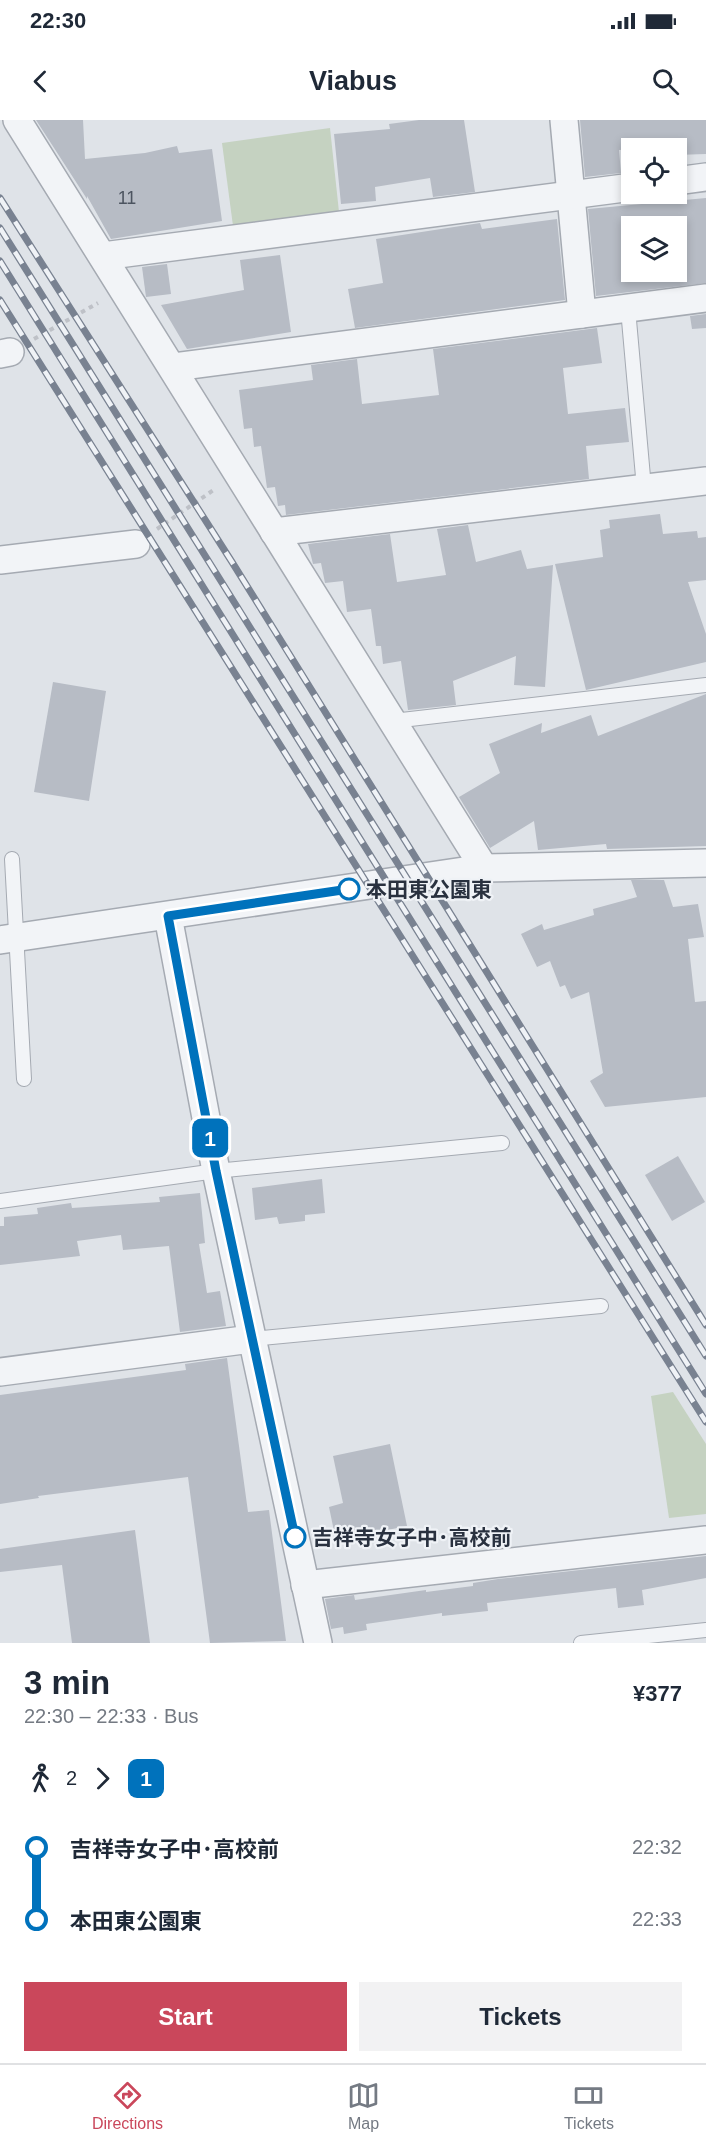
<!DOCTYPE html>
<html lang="en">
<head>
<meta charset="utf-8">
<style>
	body { margin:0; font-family:Helvetica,"Noto Sans JP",sans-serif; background:#f2f2f3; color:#1f2937; height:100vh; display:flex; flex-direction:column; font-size:22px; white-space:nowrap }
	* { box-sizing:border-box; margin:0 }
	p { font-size:20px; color:#747a83 }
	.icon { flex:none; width:33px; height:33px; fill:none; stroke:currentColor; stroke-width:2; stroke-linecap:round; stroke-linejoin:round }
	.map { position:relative; height:1523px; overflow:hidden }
	.sheet { display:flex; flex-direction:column; background:#fff; flex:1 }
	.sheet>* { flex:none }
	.badge { padding:0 12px; border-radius:9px; font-size:21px; line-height:39px }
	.controls { position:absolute; left:621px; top:18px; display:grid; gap:12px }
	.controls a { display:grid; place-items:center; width:66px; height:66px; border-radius:0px; background:#fff; box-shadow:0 3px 9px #0003; font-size:30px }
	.map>.badge { position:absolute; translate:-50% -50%; box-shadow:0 0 0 3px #fff }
	.legs { display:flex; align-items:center; gap:9px; height:66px; padding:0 24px; font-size:20px }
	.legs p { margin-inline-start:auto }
	.headline { display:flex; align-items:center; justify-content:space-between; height:102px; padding:0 24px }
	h1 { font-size:33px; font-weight:700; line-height:45px }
	.action { display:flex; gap:12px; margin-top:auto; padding:12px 24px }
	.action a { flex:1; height:69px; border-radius:0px; background:#ca475b; color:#fff; font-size:24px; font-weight:700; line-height:69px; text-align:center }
	.action a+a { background:#f2f2f3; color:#1f2937 }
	ul { padding:0 24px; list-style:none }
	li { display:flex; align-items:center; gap:21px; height:72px; font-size:22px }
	li i { display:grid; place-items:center; width:9px; height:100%; margin:0 8px; background:currentColor }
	li i::after { content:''; width:15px; height:15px; margin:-8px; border:4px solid; border-radius:50%; background:#fff }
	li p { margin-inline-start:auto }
	li:first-child i { background:linear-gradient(#0000 50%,currentColor 0) }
	li:last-child i { background:linear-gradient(currentColor 50%,#0000 0) }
	.status { display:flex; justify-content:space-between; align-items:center; height:42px; padding:0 30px; background:#fff; direction:ltr }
	.status svg { height:16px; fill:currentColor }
	header { display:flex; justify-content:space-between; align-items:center; height:78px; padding:0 24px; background:#fff; font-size:27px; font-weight:700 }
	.dock { display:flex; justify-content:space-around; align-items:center; height:84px; border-top:2px solid #e0e1e3; background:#fff; font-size:16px; color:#747a83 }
	.dock a { display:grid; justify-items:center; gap:3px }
	.dock .active { color:#ca475b }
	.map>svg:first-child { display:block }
	.green { fill:#c5d2c1 }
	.building { fill:#b7bcc5; fill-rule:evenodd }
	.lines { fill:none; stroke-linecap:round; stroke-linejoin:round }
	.lane-casing { stroke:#a5aab2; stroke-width:16 }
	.street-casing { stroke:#a5aab2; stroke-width:30 }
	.path { stroke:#bec1c7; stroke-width:4; stroke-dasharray:4.5 4.5; stroke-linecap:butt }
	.lane { stroke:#f2f4f7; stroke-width:14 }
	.street { stroke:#f2f4f7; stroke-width:27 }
	.rail-casing { stroke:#798291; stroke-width:7 }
	.rail { stroke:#eff2f6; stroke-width:4.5; stroke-dasharray:14; stroke-linecap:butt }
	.line-1-casing { stroke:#fff; stroke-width:14 }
	.line-1 { stroke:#0072bc; stroke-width:9 }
	.stop-1-dot { fill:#fff; stroke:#0072bc; stroke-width:3 }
	.labels { text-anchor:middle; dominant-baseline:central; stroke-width:4.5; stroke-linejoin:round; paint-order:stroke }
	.number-label { font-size:18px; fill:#4c5460 }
	.stop-label { font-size:21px; font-weight:bold; fill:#29313f; stroke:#eff2f6; text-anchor:start }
</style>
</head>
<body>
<div class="status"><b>22:30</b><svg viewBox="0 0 49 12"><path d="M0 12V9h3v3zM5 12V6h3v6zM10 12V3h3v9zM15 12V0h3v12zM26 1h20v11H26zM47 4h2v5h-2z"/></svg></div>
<header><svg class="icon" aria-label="back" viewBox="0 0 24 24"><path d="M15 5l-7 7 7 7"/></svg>Viabus<svg class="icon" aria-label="search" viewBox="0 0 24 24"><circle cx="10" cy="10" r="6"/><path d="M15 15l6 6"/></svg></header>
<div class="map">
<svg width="706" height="1523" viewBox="0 0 706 1523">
	<rect width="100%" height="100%" fill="#dfe3e8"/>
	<g class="green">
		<path d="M 330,8 L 339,92 L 233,106 L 222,23 Z"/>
		<path d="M 673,1272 L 706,1324 L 706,1394 L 669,1398 L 651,1276 Z"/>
	</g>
	<g class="building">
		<path d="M 36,0 L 83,0 L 85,39 L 145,33 L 177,26 L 179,33 L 212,29 L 222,101 L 111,119 L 87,76 L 87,79 Z"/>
		<path d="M 419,0 L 464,0 L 475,72 L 433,77 L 430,58 L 375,67 L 376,81 L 341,84 L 334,14 L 390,9 L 389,4 Z"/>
		<path d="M 580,0 L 706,0 L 706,34 L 676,35 L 676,28 L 619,30 L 621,53 L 585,57 Z"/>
		<path d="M 706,78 L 706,163 L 596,176 L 588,89 ZM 632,106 L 676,106 L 676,152 L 632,152 Z"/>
		<path d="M 557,99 L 565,180 L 355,208 L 348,169 L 383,163 L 376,119 L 480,103 L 482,109 Z"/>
		<path d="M 280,135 L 291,212 L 187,229 L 161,185 L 244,170 L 240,140 Z"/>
		<path d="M 167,144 L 171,174 L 146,177 L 142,147 Z"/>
		<path d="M 706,194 L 706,208 L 692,209 L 690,196 Z"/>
		<path d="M 597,208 L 602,243 L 563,248 L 568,294 L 625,288 L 629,322 L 586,326 L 589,359 L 286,395 L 285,385 L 278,386 L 275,367 L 267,368 L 261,326 L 254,327 L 252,308 L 244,309 L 239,270 L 313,260 L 311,245 L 357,239 L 362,284 L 439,275 L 433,229 Z"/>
		<path d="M 660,394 L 663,414 L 697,411 L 698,418 L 706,417 L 706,460 L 688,462 L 706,514 L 706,542 L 586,570 L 555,444 L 603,437 L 600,410 L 610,408 L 609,400 Z"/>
		<path d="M 468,405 L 476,442 L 521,430 L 527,449 L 553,445 L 545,567 L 514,565 L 516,536 L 453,561 L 456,585 L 408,590 L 401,541 L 383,544 L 381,526 L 376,526 L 371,489 L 347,492 L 343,461 L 325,463 L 321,443 L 313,444 L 308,424 L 390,414 L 397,462 L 446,455 L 437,409 Z"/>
		<path d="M 53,562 L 106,571 L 89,681 L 34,672 Z"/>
		<path d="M 706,574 L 706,726 L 607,729 L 606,724 L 538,730 L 534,701 L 490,728 L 459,677 L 500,653 L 489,624 L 542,603 L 541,613 L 591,595 L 598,616 Z"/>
		<path d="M 631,760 L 664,760 L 673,787 L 698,784 L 704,817 L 688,819 L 695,882 L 706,881 L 706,977 L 605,987 L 590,961 L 603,953 L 589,872 L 571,879 L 565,865 L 560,867 L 550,841 L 537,847 L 521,814 L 542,804 L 544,810 L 594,795 L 593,789 L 637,777 Z"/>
		<path d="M 678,1036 L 705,1082 L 672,1101 L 645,1055 Z"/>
		<path d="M 322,1059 L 325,1093 L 305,1095 L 305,1101 L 279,1104 L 277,1097 L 255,1100 L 252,1068 Z"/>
		<path d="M 200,1073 L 205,1123 L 199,1124 L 207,1173 L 220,1171 L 226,1206 L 180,1212 L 169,1126 L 123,1130 L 121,1115 L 77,1121 L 80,1136 L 0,1145 L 0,1106 L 4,1106 L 4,1097 L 38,1094 L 37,1088 L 71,1083 L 72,1088 L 160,1082 L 159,1077 Z"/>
		<path d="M 227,1238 L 248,1392 L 269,1390 L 286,1521 L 210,1523 L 188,1357 L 38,1376 L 39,1378 L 0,1384 L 0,1275 L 186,1250 L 185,1244 Z"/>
		<path d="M 390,1324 L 407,1406 L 353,1417 L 352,1412 L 335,1416 L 329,1387 L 343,1383 L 333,1336 Z"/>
		<path d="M 135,1410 L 150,1523 L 72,1523 L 62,1445 L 0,1452 L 0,1429 Z"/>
		<path d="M 706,1436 L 706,1458 L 642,1470 L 644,1485 L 618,1488 L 616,1468 L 487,1483 L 488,1491 L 442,1496 L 442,1493 L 366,1504 L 367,1510 L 344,1514 L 343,1507 L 331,1509 L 325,1479 L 354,1475 L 355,1480 L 426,1470 L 426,1472 L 473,1466 L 473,1463 L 498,1459 Z"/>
	</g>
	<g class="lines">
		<g class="lane-casing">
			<g id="lane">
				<path d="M 628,189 L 644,368"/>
				<path d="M 393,601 L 706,565"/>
				<path d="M 12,739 L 24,959"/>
				<path d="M 0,1081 L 216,1051 L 502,1023"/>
				<path d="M 251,1219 L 601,1186"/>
				<path d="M 581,1523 L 706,1510"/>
			</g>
		</g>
		<g class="street-casing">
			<g id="street">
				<path d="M 17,0 L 484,748"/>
				<path d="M 564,0 L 582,194"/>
				<path d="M 676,61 L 706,57"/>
				<path d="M 103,136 L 632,67"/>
				<path d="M 0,234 L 10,232"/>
				<path d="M 174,247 L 706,178"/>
				<path d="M 274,412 L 706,361"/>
				<path d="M 0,440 L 136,424"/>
				<path d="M 168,796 L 216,1051 L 318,1523"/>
				<path d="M 0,820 L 484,748 L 706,743"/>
				<path d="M 0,1252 L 251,1219"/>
				<path d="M 305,1465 L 706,1420"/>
			</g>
		</g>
		<g class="path">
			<path d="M 34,219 L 98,183"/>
			<path d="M 157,409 L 215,369"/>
		</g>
		<use href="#lane" class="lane"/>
		<use href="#street" class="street"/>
		<g class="rail-casing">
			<g id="rail">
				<path d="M 0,78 L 232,442 L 706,1205"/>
				<path d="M 0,108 L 706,1236"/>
				<path d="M 0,141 L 706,1274"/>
				<path d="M 0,180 L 706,1302"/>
			</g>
		</g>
		<use href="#rail" class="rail"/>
	</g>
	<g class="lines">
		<g class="line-1-casing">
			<path id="line-1" d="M 295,1417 L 216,1051 L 168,796 L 349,769"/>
		</g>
		<use href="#line-1" class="line-1"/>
	</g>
	<g class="stop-1-dot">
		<circle cx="349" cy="769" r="10"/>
		<circle cx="295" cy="1417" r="10"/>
	</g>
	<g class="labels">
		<g class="number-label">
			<text x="127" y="78">11</text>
		</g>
		<g class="stop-label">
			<text x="366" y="769">本田東公園東</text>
			<text x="312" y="1417">吉祥寺女子中･高校前</text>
		</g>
	</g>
</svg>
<div class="controls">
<a><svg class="icon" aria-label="locate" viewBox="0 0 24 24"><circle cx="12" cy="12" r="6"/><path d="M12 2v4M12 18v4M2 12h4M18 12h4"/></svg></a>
<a><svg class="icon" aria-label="layers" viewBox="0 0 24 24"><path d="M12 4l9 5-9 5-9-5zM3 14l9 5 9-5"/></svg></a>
</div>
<b class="badge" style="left:210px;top:1018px;background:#0072bc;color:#fff">1</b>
</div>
<section class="sheet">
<div class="headline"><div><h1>3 min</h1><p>22:30 – 22:33 · Bus</p></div><b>¥377</b></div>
<div class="legs"><svg class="icon" aria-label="walk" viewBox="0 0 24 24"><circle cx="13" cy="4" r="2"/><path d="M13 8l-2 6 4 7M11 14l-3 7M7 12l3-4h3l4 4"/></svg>2<svg class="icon" aria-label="forward" viewBox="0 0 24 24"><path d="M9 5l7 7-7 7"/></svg><b class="badge" style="background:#0072bc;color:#fff">1</b></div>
<ul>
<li><i style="color:#0072bc"></i><b>吉祥寺女子中･高校前</b><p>22:32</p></li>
<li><i style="color:#0072bc"></i><b>本田東公園東</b><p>22:33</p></li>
</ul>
<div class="action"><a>Start</a><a>Tickets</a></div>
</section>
<nav class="dock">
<a class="active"><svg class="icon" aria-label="directions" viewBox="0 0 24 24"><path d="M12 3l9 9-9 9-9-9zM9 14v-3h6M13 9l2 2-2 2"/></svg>Directions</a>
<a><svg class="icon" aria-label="map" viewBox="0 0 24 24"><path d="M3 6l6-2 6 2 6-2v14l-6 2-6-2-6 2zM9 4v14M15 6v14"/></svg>Map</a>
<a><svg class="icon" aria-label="tickets" viewBox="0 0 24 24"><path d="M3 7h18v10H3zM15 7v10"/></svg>Tickets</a>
</nav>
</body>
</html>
